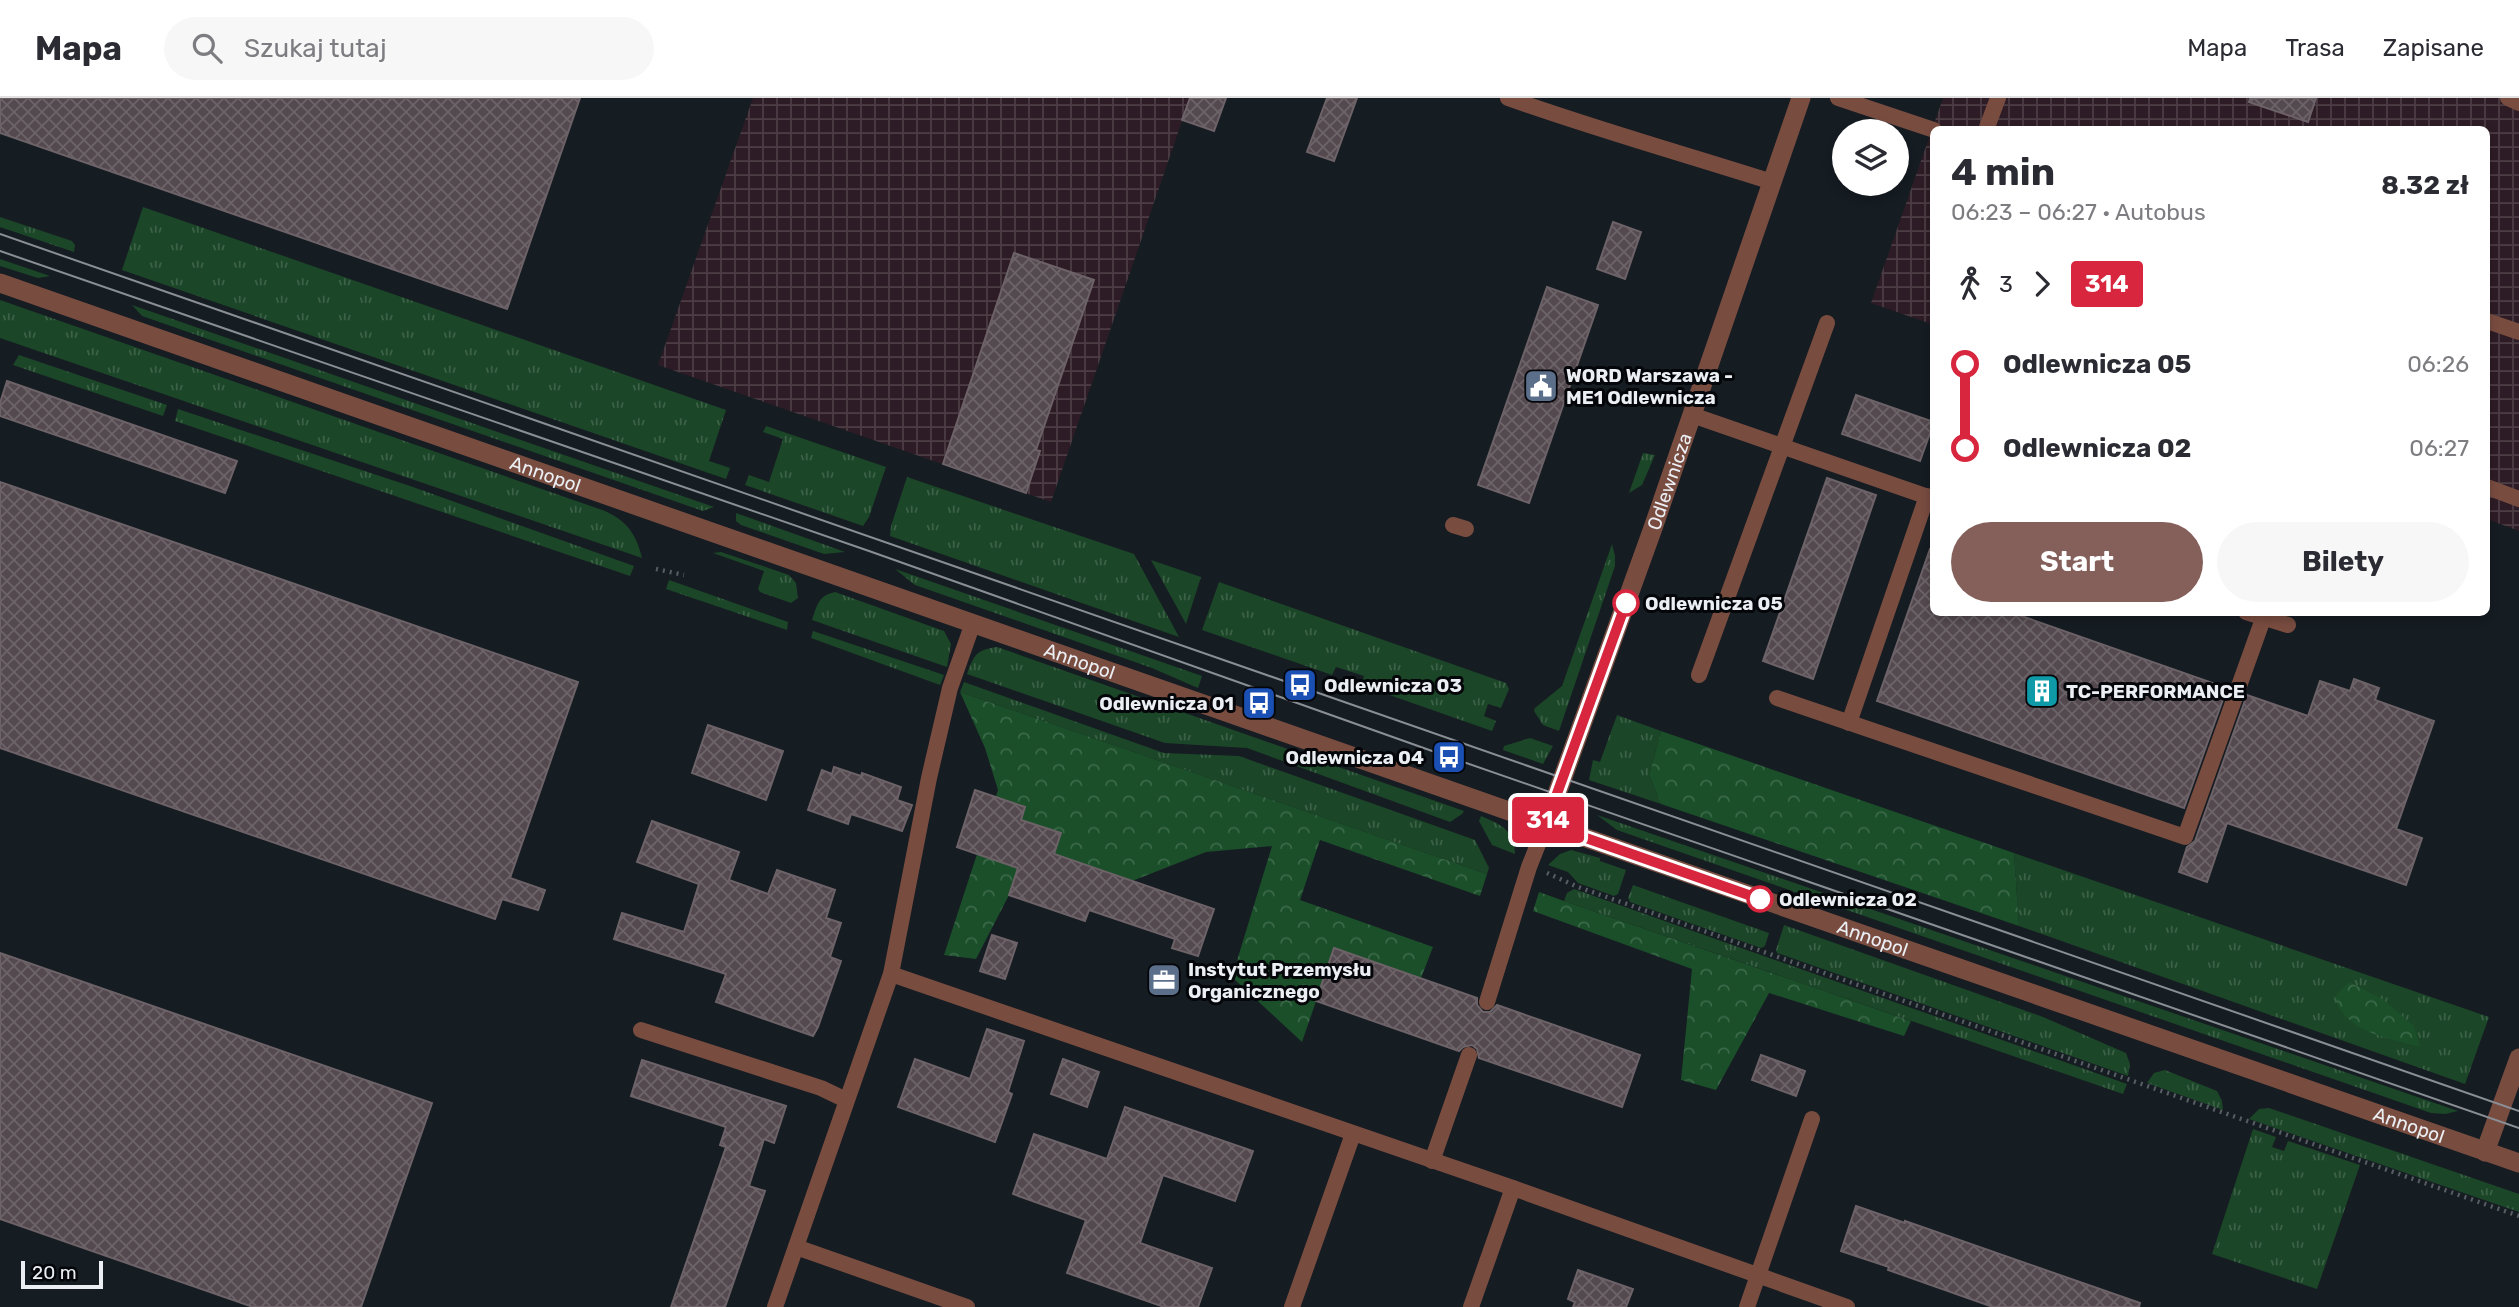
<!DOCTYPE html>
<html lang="pl">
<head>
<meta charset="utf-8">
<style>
	body { margin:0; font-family:Rubik,sans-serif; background:#f7f7f7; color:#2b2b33; height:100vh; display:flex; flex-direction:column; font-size:26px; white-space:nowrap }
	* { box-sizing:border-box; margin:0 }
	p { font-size:23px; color:#7c7c81 }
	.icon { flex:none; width:38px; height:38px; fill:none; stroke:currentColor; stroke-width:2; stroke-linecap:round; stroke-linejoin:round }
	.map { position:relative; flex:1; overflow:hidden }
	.details { position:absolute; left:1930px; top:28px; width:560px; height:490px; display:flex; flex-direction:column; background:#fff; border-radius:10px; box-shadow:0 4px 10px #0003 }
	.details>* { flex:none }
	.badge { padding:0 14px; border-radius:5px; font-size:24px; line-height:46px }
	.controls { position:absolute; left:1832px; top:21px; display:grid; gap:14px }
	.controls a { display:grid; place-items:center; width:77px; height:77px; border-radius:50%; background:#fff; box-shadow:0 4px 10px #0003; font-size:35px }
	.scale { position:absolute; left:21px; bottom:18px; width:82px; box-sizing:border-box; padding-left:7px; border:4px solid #ebeff4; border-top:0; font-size:19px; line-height:24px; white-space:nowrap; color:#ebeff4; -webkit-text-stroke:5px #040609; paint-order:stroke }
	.map>.badge { position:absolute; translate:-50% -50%; box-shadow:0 0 0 4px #fff }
	.legs { display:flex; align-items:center; gap:10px; height:77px; padding:0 21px; font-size:23px }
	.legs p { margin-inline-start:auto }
	.headline { display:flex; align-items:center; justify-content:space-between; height:119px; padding:0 21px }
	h1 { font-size:38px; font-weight:700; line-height:52px }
	.action { display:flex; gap:14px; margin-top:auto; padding:14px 21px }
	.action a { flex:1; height:80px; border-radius:42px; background:#855f5a; color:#fff; font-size:28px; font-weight:700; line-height:80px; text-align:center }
	.action a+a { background:#f7f7f7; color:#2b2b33 }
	ul { padding:0 21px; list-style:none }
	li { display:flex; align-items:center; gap:24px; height:84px; font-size:26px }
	li i { display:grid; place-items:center; width:10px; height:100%; margin:0 9px; background:currentColor }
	li i::after { content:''; width:18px; height:18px; margin:-9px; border:5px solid; border-radius:50%; background:#fff }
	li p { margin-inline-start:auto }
	li:first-child i { background:linear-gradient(#0000 50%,currentColor 0) }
	li:last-child i { background:linear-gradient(currentColor 50%,#0000 0) }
	header { display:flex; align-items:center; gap:42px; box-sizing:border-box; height:98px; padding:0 35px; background:#fff; border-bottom:2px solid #e1e1e2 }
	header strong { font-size:33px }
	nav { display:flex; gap:38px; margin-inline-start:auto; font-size:24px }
	.search { width:490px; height:63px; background:#f7f7f7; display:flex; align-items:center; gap:18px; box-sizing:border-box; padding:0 24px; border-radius:38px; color:#7c7c81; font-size:26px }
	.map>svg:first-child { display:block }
	.industrial { fill:url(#industrial-grid) }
	.grass { fill:url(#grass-tufts) }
	.forest { fill:url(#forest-crowns) }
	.building { fill:url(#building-cross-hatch); stroke:#6c6267; stroke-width:2 }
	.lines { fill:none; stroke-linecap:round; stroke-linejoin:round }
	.path { stroke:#585e64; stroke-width:4.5; stroke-dasharray:2 5; stroke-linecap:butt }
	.service { stroke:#794c40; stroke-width:16 }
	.minor { stroke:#794c40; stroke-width:19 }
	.tertiary { stroke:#794c40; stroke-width:19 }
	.tram { stroke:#8a8f95; stroke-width:2 }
	.line-1-casing { stroke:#fff; stroke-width:16 }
	.line-1 { stroke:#d7263d; stroke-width:10 }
	.stop-1-dot { fill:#fff; stroke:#d7263d; stroke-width:3.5 }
	.labels { text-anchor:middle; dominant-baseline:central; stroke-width:6; stroke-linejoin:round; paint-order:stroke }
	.poi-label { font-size:19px; font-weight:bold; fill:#ebeff4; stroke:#040609; text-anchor:start }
	.street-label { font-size:19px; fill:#ebeff4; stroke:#040609 }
	.stop-label { font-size:19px; font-weight:bold; fill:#ebeff4; stroke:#040609; text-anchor:start }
</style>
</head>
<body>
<header>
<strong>Mapa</strong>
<div class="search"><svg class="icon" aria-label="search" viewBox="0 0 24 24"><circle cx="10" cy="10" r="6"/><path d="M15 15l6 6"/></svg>Szukaj tutaj</div>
<nav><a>Mapa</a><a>Trasa</a><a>Zapisane</a></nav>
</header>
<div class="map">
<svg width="2519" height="1209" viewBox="0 0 2519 1209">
	<defs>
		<pattern id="industrial-grid" width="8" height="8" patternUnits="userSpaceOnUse" patternTransform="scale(1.75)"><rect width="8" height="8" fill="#2d1c25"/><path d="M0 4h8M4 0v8" fill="none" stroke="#4c3d45"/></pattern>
		<pattern id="grass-tufts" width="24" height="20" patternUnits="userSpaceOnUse" patternTransform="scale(1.75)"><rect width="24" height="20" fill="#1b4627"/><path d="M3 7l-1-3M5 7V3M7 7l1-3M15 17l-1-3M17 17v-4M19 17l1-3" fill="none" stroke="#3c6147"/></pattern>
		<pattern id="forest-crowns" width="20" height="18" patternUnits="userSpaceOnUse" patternTransform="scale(1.75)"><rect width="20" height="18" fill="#1a4f29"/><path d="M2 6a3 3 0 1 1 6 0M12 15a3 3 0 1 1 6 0" fill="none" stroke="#3b6949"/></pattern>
		<pattern id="building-cross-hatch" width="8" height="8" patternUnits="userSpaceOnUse" patternTransform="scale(1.75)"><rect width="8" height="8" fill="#53494e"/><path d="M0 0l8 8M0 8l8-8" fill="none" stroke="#6c6468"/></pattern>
	</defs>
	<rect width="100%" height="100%" fill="#151c22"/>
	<g class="industrial">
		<path d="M 753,0 L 1190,0 L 1051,404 L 658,267 Z"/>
		<path d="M 1943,0 L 2519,0 L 2519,433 L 2487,421 L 2487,32 L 1934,32 L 1934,227 L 1871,205 Z"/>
	</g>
	<g class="grass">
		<path d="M 143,109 L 726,312 L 709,363 L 730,370 L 726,381 L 122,172 Z"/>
		<path d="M 0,119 L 72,143 L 75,147 L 74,154 L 0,129 Z"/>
		<path d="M 0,161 L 50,178 L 38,180 L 0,168 Z"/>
		<path d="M 0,202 L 605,413 C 627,423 636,436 642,460 L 0,240 Z"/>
		<path d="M 132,207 L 714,409 L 703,413 L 142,218 Z"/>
		<path d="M 19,257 L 167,307 L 163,318 L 13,267 Z"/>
		<path d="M 178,311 L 413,389 L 634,468 L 630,478 L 175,323 Z"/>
		<path d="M 766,328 L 886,369 L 869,419 L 863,428 L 745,387 L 749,377 L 769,384 L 783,341 L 763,334 Z"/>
		<path d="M 1643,355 L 1655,357 L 1642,387 L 1629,395 Z"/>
		<path d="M 907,379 L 1134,456 L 1179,539 L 890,438 L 891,428 Z"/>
		<path d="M 736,415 L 845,454 L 824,456 L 741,427 L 736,423 Z"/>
		<path d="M 1612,446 L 1615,458 L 1615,468 L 1559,633 L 1543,627 L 1534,613 L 1535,610 L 1562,588 Z"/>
		<path d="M 721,454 L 789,477 L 796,485 L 798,500 L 791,505 L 760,494 L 758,491 L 764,473 L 713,455 Z"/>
		<path d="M 1151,462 L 1201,479 L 1186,526 Z"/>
		<path d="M 895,471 L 1202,578 L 1198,590 L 1152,570 L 915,487 Z"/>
		<path d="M 669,482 L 788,524 L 787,532 L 666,491 Z"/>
		<path d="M 1219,484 L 1506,585 L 1509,591 L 1501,610 L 1488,606 L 1484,618 L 1496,623 L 1492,633 L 1361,587 L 1364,578 L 1336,569 L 1332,577 L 1202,532 Z"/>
		<path d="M 835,494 L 944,533 L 951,546 L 947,569 L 812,522 C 817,507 819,497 835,494 Z"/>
		<path d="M 813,533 L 944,577 L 940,587 L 811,540 Z"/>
		<path d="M 997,549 L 1464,713 L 1462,716 L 1450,724 L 1247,650 L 1165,645 L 967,576 C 974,557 976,552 997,549 Z"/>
		<path d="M 964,584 L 1164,655 L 1239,658 L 1475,742 L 1489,770 L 1487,776 L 960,594 Z"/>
		<path d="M 1617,617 L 1661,633 L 1649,677 L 1661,706 L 1589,682 L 1593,662 L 1600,664 Z"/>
		<path d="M 1530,640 L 1553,648 L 1543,666 L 1503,652 L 1504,648 Z"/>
		<path d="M 1597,717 L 2458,1013 L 2445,1016 L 2431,1015 L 1617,732 Z"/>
		<path d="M 1481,718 C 1500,726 1515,732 1515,756 L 1492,747 L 1479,723 Z"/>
		<path d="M 1571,752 L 1600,760 L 1600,763 L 1626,772 L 1618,796 L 1614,798 L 1578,785 L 1568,774 L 1548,767 L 1560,756 Z"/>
		<path d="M 2014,755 L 2489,919 L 2465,986 L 2019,828 Z"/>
		<path d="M 1633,787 L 1769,835 L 1765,848 L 1761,850 L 1630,804 L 1628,800 Z"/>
		<path d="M 1574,791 L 2127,986 L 2123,996 L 1564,803 L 1567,795 Z"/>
		<path d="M 1784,827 L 2043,919 L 2126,955 L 2130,966 L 2128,978 L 1777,855 L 1776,852 Z"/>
		<path d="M 2165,972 L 2217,993 L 2222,1003 L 2223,1012 L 2147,985 L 2154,975 Z"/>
		<path d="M 2269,1010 L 2519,1096 L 2519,1114 L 2249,1021 L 2259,1011 Z"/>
		<path d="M 2253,1031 L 2276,1039 L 2272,1049 L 2284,1053 L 2288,1043 L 2360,1067 L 2317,1191 L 2212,1156 Z"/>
	</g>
	<g class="forest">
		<path d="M 960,594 L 1487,776 L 1480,798 L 1320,742 L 1300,802 L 1433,849 L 1421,880 L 1334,851 L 1302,944 L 1232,879 L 1272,748 L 1206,754 L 1132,783 L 1054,756 L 1061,735 L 1033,726 L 1009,797 L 976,861 L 944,857 L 998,692 L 985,650 Z"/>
		<path d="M 1661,633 L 2014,755 L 2019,828 L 1661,706 L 1649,677 Z"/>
		<path d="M 1539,794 L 1564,803 L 1911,923 L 1904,938 L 1769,895 L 1716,992 L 1681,982 L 1692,871 L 1533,813 Z"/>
		<path d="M 2349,884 L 2384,902 L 2414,928 L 2420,949 C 2389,940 2343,934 2335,898 Z"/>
	</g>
	<g class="building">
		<path d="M 0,0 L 580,0 L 507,211 L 0,35 Z"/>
		<path d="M 1190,0 L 1226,0 L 1214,33 L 1182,22 Z"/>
		<path d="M 1327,0 L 1357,0 L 1334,63 L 1307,54 Z"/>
		<path d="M 2250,0 L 2316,0 L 2308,24 L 2249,4 Z"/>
		<path d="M 1613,124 L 1641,134 L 1625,181 L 1597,171 Z"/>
		<path d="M 1014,155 L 1094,182 L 1036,352 L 1040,353 L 1026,395 L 943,366 Z"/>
		<path d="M 1547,189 L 1598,207 L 1529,405 L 1478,387 Z"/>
		<path d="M 7,283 L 237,363 L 225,395 L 0,318 L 0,305 Z"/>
		<path d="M 1856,297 L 1934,324 L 1920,363 L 1842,336 Z"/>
		<path d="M 1827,380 L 1876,397 L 1813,581 L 1763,563 Z"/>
		<path d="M 0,384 L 578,584 L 510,780 L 545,792 L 538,812 L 502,801 L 495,821 L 0,650 Z"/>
		<path d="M 1930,451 L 1934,451 L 1934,514 L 2010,514 L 2227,590 L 2184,710 L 1877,603 Z"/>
		<path d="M 2354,581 L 2379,590 L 2375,602 L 2434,623 L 2396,731 L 2422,740 L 2406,787 L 2227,725 L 2207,784 L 2179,774 L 2187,749 L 2195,743 L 2247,597 L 2308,618 L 2320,583 L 2350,593 Z"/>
		<path d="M 708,627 L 783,653 L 766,702 L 692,675 Z"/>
		<path d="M 834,669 L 861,678 L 862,675 L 901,689 L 897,702 L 912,707 L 902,733 L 851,716 L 848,726 L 808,712 L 822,672 L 832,676 Z"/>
		<path d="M 975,692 L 1025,709 L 1021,722 L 1061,735 L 1054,756 L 1214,811 L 1198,858 L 1172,850 L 1175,841 L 1089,812 L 1085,823 L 1009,797 L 1018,770 L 957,749 Z"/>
		<path d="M 652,723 L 739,754 L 729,782 L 768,796 L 777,772 L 835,792 L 826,820 L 841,825 L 830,859 L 841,863 L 818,929 L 813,938 L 716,904 L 726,876 L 614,841 L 622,815 L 684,834 L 699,786 L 637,764 Z"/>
		<path d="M 992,837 L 1017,845 L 1005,881 L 980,873 Z"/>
		<path d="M 1334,850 L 1477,900 L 1477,907 L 1483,914 L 1490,914 L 1497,907 L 1640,957 L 1622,1009 L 1479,960 L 1477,951 L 1472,947 L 1463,949 L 1459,953 L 1316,903 Z"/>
		<path d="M 0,855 L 432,1005 L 361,1209 L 253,1209 L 0,1121 Z"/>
		<path d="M 987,931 L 1024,943 L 1008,994 L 1012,996 L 995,1044 L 898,1009 L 915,961 L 970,981 Z"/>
		<path d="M 1761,957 L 1805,973 L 1796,998 L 1752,982 Z"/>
		<path d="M 1063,961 L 1099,974 L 1087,1009 L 1051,996 Z"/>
		<path d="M 642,962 L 786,1008 L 774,1045 L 764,1041 L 749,1088 L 765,1093 L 725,1209 L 671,1209 L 726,1049 L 720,1047 L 726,1029 L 631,998 Z"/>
		<path d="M 1125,1009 L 1253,1053 L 1235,1103 L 1163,1077 L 1140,1145 L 1212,1170 L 1198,1209 L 1164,1209 L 1067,1175 L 1086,1122 L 1013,1096 L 1034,1036 L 1107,1061 Z"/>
		<path d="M 1856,1108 L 1905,1125 L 1905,1123 L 2140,1205 L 2139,1209 L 1993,1209 L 1888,1172 L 1889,1169 L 1841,1153 Z"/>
		<path d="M 1578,1172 L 1633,1191 L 1626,1209 L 1573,1209 L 1575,1204 L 1568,1201 Z"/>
	</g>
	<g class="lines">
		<g class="path">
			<path d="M 656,471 L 684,477"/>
			<path d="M 1547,775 L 1578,789 L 2519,1118"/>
		</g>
		<g class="service">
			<path d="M 1508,0 C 1595,31 1684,56 1772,84"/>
			<path d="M 1838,0 L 1934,32"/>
			<path d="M 2508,0 L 2519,5"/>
			<path d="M 1986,32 L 1998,0"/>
			<path d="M 2487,223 L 2519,234"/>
			<path d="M 1692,317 L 1934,401"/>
			<path d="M 2487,389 L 2519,401"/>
			<path d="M 1453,427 L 1466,431"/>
			<path d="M 2246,514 L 2288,527"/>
			<path d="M 1699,577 L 1827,225"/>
			<path d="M 1777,600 L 2185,739 L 2263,521"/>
			<path d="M 1849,625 L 1927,398"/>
			<path d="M 891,876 L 1513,1090 L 1847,1209"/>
			<path d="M 1487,904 L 1529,769 L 1546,726"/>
			<path d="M 641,932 L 821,990 L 846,1002"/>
			<path d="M 1432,1063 L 1469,957"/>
			<path d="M 796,1149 L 967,1209"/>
			<path d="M 775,1209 L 891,876 L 929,680 L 950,590 L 973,525"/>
			<path d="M 1292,1209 L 1353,1036"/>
			<path d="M 1471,1209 L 1513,1090"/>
			<path d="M 1747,1209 L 1812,1021"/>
		</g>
		<g class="minor">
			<path id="s1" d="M 1546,726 L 2519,1065"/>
			<path d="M 2485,1054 L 2519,960"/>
		</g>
		<path class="tertiary" id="s2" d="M 0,185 L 1546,726 L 1653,430 L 1801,0"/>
		<g class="tram">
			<path d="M 0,136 L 2519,1013"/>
			<path d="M 0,153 L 869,453 L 1449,659 L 2519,1030"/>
		</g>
	</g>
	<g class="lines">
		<g class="line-1-casing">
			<path id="line-1" d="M 1626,505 L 1546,726 L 1760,801"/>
		</g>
		<use href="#line-1" class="line-1"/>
	</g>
	<defs>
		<g id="civic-square" transform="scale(1.75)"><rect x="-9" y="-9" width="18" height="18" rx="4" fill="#5c6f8a" stroke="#040609"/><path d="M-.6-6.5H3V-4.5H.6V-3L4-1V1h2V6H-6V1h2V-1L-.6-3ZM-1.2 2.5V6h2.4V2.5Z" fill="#fff"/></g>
		<g id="bus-square" transform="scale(1.75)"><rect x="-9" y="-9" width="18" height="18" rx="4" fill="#1a4fb4" stroke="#040609"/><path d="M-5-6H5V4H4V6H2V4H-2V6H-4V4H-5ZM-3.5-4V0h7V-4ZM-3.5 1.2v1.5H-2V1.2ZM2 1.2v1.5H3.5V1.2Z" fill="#fff"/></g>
		<g id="building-square" transform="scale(1.75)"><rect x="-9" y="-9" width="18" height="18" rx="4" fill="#0f9aa8" stroke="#040609"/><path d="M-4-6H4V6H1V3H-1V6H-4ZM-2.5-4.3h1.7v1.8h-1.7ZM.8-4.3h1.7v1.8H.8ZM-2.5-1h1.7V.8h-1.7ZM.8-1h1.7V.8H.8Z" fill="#fff"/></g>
		<g id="office-square" transform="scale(1.75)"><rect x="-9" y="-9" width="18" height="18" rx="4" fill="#5c6f8a" stroke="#040609"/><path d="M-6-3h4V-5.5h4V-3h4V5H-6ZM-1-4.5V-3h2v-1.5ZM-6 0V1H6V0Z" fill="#fff"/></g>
	</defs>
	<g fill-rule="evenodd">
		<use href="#civic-square" x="1541" y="288"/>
		<use href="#bus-square" x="1300" y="587"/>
		<use href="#building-square" x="2042" y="593"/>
		<use href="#bus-square" x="1259" y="605"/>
		<use href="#bus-square" x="1449" y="659"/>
		<use href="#office-square" x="1164" y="882"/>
	</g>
	<g class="stop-1-dot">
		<circle cx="1626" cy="505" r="12"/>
		<circle cx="1760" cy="801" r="12"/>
	</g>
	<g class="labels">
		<g class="poi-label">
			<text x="1566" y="277">WORD Warszawa -<tspan x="1566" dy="22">ME1 Odlewnicza</tspan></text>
			<text x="1324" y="587">Odlewnicza 03</text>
			<text x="2066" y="593">TC-PERFORMANCE</text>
			<text x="1234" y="605" text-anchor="end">Odlewnicza 01</text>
			<text x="1424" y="659" text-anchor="end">Odlewnicza 04</text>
			<text x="1188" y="871">Instytut Przemysłu<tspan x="1188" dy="22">Organicznego</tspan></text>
		</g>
		<g class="street-label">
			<text stroke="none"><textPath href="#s2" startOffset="578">Annopol</textPath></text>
			<text stroke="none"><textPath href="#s2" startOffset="2002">Odlewnicza</textPath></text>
			<text stroke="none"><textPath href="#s2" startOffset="1144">Annopol</textPath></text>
			<text stroke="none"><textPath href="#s1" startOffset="346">Annopol</textPath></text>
			<text stroke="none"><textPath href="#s1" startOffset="914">Annopol</textPath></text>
		</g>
		<g class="stop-label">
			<text x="1645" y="505">Odlewnicza 05</text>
			<text x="1779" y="801">Odlewnicza 02</text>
		</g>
	</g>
</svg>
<div class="controls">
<a><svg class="icon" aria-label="layers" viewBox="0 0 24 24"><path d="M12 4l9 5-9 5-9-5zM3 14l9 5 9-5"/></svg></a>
</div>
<div class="scale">20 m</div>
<b class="badge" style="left:1548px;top:722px;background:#d7263d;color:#fff">314</b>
<section class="details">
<div class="headline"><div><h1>4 min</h1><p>06:23 – 06:27 · Autobus</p></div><b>8.32 zł</b></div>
<div class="legs"><svg class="icon" aria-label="walk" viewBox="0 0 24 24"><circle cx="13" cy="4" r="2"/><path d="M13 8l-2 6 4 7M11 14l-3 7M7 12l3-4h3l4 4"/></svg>3<svg class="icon" aria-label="forward" viewBox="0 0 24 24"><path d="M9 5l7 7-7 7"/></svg><b class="badge" style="background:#d7263d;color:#fff">314</b></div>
<ul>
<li><i style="color:#d7263d"></i><b>Odlewnicza 05</b><p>06:26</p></li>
<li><i style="color:#d7263d"></i><b>Odlewnicza 02</b><p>06:27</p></li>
</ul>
<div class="action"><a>Start</a><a>Bilety</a></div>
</section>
</div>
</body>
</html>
